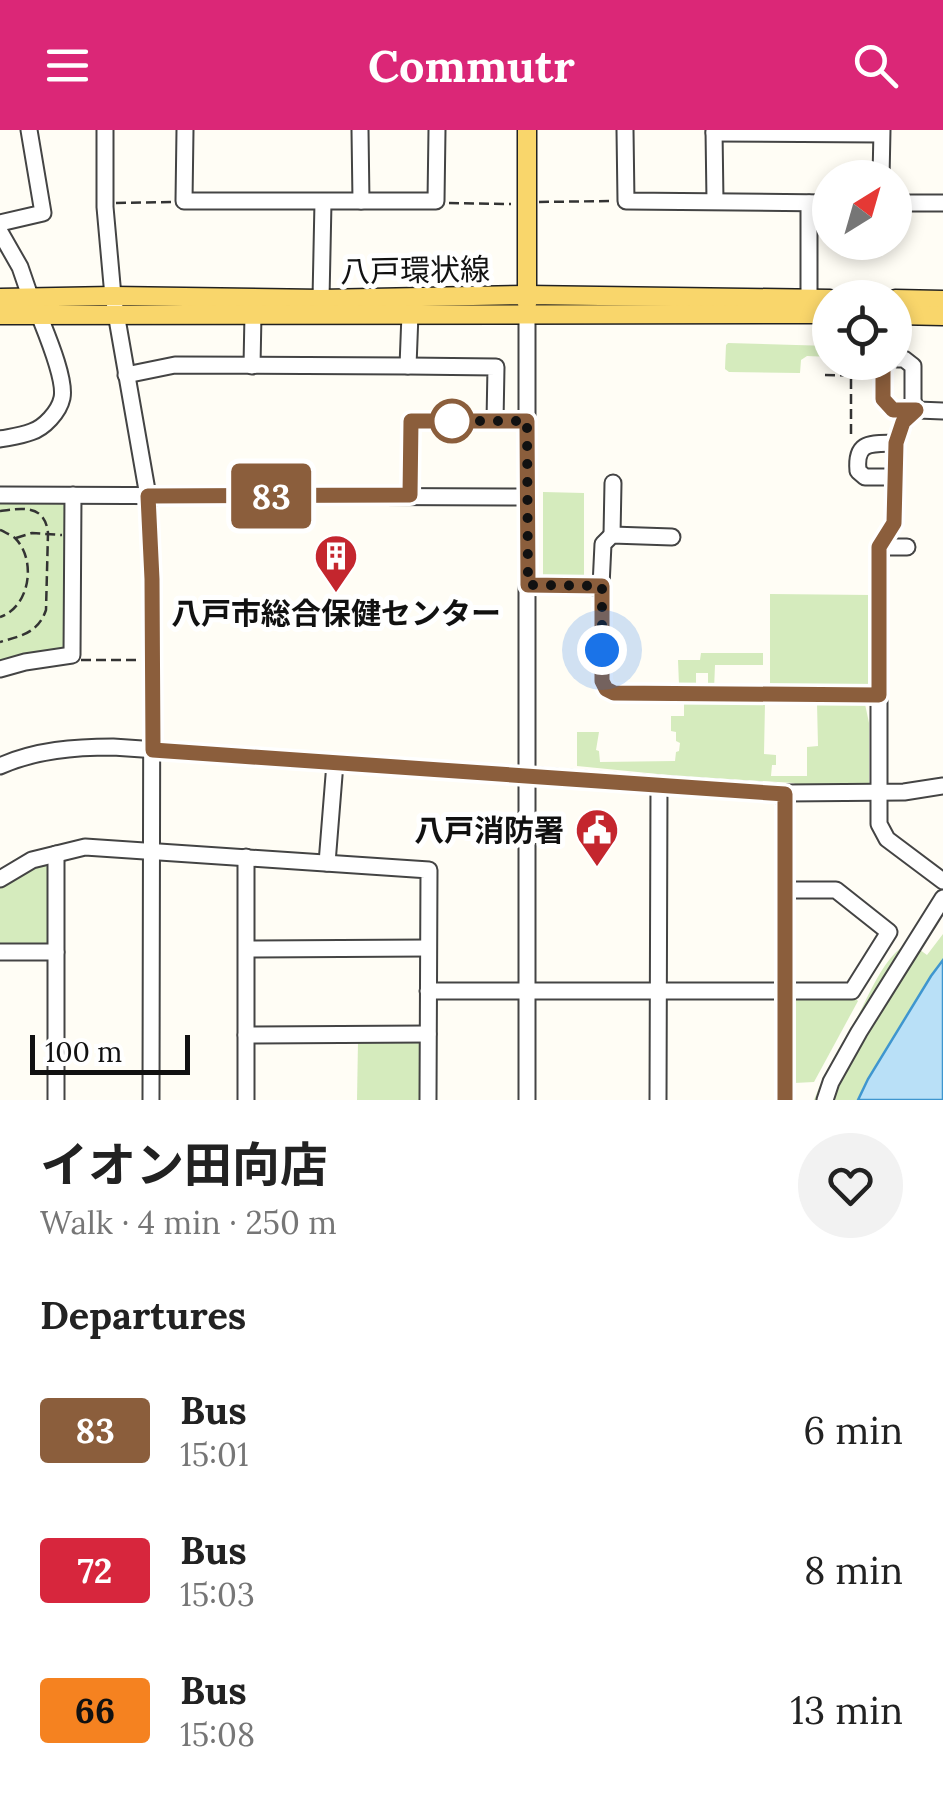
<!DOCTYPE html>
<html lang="en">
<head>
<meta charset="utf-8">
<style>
	body { margin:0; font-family:Lora,"Noto Sans JP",serif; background:#f2f2f2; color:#222; height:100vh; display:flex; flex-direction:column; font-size:38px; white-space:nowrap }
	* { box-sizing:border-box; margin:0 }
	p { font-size:32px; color:#767676 }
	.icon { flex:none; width:55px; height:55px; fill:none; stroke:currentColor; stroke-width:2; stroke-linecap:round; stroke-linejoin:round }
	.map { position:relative; height:970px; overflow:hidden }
	.sheet { display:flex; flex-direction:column; background:#fff; flex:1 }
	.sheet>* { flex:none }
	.badge { padding:0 20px; border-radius:8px; font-size:35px; line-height:65px }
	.needle { width:65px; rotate:37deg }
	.controls { position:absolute; left:812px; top:30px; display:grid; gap:20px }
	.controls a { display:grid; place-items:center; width:100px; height:100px; border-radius:50%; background:#fff; box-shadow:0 5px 15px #0003; font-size:50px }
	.scale { position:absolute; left:30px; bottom:25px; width:160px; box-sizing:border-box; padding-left:10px; border:5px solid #111; border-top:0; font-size:28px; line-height:35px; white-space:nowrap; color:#111; -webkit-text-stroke:8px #fff; paint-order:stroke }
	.you { position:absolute; width:50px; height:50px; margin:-25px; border:8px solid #fff; border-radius:50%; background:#1a73e8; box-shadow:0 0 0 15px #1a73e833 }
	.map>.badge { position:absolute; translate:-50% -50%; box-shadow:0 0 0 5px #fff }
	h2 { padding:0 40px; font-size:38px; line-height:90px }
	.round { display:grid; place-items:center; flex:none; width:105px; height:105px; border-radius:52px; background:#f2f2f2 }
	.head { display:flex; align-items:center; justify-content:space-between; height:170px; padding:0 40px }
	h1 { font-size:48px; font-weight:700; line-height:75px }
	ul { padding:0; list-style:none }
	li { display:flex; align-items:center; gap:30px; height:140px; padding:0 40px }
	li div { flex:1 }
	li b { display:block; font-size:38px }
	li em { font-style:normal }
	li .badge { min-width:110px; font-weight:700; text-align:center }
	header { display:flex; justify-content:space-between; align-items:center; height:130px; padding:0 40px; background:#db2777; color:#fff; font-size:45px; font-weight:700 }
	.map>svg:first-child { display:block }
	.green { fill:#d5ebbd }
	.water { fill:#b9e0f7; stroke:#3f96cf; stroke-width:2.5 }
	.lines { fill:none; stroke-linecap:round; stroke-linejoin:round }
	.minor-casing { stroke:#444; stroke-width:19 }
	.major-casing { stroke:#222; stroke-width:21 }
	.path { stroke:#333; stroke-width:2.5; stroke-dasharray:10 5; stroke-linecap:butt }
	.minor { stroke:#fff; stroke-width:15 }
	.major { stroke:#f9d66b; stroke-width:18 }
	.line-casing { stroke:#fff; stroke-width:22 }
	.line { stroke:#8b5e3c; stroke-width:15 }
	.walk { stroke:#111; stroke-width:10; stroke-dasharray:0 18 }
	.stop-dot { fill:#fff; stroke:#8b5e3c; stroke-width:5 }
	.labels { text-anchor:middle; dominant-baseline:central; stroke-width:10; stroke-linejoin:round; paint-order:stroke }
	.street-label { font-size:30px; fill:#111; stroke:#fff }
	.poi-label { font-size:30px; font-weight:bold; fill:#111; stroke:#fff }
</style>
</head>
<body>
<header><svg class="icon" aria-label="menu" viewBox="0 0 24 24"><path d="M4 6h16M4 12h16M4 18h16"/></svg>Commutr<svg class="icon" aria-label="search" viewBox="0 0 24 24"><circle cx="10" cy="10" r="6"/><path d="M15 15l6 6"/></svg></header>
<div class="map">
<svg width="943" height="970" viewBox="0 0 943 970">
	<rect width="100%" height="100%" fill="#fffdf5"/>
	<g class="green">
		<path d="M 728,213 L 830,216 L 830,227 L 807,226 L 801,230 L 800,243 L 729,242 L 725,239 L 726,215 Z"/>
		<path d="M 543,362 L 584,363 L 584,449 L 543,449 Z"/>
		<path d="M 0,370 L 63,370 L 67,374 L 67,517 L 63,521 L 0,533 Z"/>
		<path d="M 770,464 L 872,465 L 874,556 L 870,560 L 770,559 Z"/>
		<path d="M 701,523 L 763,523 L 763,535 L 715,535 L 714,560 L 708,554 L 708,543 L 696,543 L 696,555 L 693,559 L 682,559 L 679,555 L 678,530 L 700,530 Z"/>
		<path d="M 684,573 L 765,573 L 764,624 L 776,625 L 776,635 L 772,635 L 771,646 L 807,646 L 807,617 L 818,616 L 817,573 L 865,574 L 869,593 L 869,655 L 798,657 L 794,653 L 678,646 L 577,636 L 577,602 L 599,602 L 596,620 L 599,621 L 600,632 L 675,631 L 676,622 L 679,621 L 680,613 L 676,611 L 676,602 L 671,601 L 671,586 L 684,586 Z"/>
		<path d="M 46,731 L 52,735 L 52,812 L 48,817 L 0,817 L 0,755 L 39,733 Z"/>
		<path d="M 943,804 L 943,830 L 931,846 L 868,949 L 858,970 L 814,970 C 826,939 843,913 859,884 C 872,859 884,827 909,812 L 927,825 Z"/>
		<path d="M 853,866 L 858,871 L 814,952 L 794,953 L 795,872 L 798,867 Z"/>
		<path d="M 358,911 L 420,911 L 423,914 L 423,970 L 357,970 Z"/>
	</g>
	<path class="water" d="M 943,830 L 943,970 L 858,970 L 868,949 L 931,846 Z"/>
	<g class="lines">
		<g class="minor-casing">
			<g id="minor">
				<path d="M 105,0 L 105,77 L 113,166 L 148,366 L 152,449 L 151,970"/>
				<path d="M 185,0 L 184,71 L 436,71 L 437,0"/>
				<path d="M 360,0 L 361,71"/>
				<path d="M 625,0 L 626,71 L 830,73"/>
				<path d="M 714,0 L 715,71"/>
				<path d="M 714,3 L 881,4"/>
				<path d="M 881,48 L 882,0"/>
				<path d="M 895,73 L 943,73"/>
				<path d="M 0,93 L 43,83 L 29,0"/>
				<path d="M 0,102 L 20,137 L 31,169"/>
				<path d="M 321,169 L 323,72"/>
				<path d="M 809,169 L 809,73"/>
				<path d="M 895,229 L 904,229 L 913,236 L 913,270 L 916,280"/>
				<path d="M 887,232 L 883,238 L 883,269 L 893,279 L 943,281"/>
				<path d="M 252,236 L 253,184"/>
				<path d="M 408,236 L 496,237 L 495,291"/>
				<path d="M 126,245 L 175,235 L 408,236 L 410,184"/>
				<path d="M 916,280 C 884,303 899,354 894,388 C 893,399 885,408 879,417 L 879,694 L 887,709 L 943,751"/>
				<path d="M 0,309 C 10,307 21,306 31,302 C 44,298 59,282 62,268 C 66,249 46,203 39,185"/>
				<path d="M 895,347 L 865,347 L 858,341 C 855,310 872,314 896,313"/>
				<path d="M 0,365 L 527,367"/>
				<path d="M 410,365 L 411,291 L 527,291"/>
				<path d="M 612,405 L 613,353"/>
				<path d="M 879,417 L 907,417"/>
				<path d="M 528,455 L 601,456 L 602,551 L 606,559 L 614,563 L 879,565"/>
				<path d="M 601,456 L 603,414 L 612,405 L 672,407"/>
				<path d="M 0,539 L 25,532 L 72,525 L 73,365"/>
				<path d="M 0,636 C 36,620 75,617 113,617 L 785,663 L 904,662 L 943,656"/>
				<path d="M 785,663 L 785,970"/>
				<path d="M 56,724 L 56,970"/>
				<path d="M 327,733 L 335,633"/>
				<path d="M 0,749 L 32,730 L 85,717 L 429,740 L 428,970"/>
				<path d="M 247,819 L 428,818"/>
				<path d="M 0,822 L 56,822"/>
				<path d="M 428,861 L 852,861 L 889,802 L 836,760 L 785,760"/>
				<path d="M 246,905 L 428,904"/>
				<path d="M 246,970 L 246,727"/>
				<path d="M 527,970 L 527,184"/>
				<path d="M 658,970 L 659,655"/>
				<path d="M 825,970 L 831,952 L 859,902 L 943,768"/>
			</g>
		</g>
		<g class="major-casing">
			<g id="major">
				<path d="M 527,0 L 527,174"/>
				<path d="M 0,168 L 113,166 L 321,169 L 527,165 L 830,169"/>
				<path d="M 895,169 L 943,170"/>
				<path d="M 0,185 L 830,184"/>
				<path d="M 895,185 L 943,186"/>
			</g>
		</g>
		<g class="path">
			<path d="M 539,72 L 611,71"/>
			<path d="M 116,73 L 173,72"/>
			<path d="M 449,73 L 511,74"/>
			<path d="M 825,245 L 868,246"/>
			<path d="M 851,304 L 851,246"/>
			<path d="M 0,381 C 22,378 45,374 48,403 L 46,480 C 38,503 21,506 0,512"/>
			<path d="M 0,400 C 3,401 12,406 15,408 C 37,430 30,477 0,487"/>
			<path d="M 16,408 L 32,403 L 62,405"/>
			<path d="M 81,530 L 138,530"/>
		</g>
		<use href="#minor" class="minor"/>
		<use href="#major" class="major"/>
	</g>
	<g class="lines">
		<g class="line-casing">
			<path id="line" d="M 785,970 L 785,664 L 153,620 L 152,449 L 148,366 L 410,365 L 411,291 L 527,291 L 528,455 L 602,456 L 602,551 L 606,559 L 614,563 L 879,565 L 879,417 L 894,393 L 896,313 L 903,292 L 916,280 L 893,280 L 883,269 L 883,238 L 887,232"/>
		</g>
		<use href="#line" class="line"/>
		<path class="walk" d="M 452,291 L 439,291 L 527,291 L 528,455 L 602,456 L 602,520"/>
	</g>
	<defs>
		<g id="building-pin" transform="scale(2.25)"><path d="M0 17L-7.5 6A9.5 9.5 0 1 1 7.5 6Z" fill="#c4262e" stroke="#fff"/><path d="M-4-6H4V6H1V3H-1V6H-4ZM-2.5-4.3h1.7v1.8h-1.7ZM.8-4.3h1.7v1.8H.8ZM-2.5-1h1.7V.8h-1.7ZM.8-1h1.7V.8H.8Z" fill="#fff"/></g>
		<g id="civic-pin" transform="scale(2.25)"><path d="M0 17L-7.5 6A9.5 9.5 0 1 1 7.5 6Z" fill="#c4262e" stroke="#fff"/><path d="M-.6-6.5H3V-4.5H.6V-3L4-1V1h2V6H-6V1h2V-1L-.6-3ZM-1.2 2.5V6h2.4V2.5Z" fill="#fff"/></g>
	</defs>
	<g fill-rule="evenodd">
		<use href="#building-pin" x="336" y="426"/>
		<use href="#civic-pin" x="597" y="700"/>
	</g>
	<circle class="stop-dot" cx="452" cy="291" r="20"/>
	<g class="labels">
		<g class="street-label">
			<text transform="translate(415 140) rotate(-1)">八戸環状線</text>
		</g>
		<g class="poi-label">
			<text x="336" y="483">八戸市総合保健センター</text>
			<text x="564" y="700" text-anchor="end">八戸消防署</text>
		</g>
	</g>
</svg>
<div class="controls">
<a><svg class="needle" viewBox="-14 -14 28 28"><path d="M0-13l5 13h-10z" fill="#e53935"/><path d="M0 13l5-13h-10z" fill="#767676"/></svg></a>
<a><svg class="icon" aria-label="locate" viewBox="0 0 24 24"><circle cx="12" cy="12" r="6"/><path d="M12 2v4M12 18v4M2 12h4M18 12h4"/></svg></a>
</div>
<div class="scale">100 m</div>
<div class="you" style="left:602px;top:520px"></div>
<b class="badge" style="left:271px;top:366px;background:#8b5e3c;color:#fff">83</b>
</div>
<section class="sheet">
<div class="head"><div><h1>イオン田向店</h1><p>Walk · 4 min · 250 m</p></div><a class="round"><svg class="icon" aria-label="heart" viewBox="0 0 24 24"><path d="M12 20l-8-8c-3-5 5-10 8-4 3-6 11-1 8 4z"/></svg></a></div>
<h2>Departures</h2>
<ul>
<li><span class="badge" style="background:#8b5e3c;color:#fff">83</span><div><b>Bus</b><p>15:01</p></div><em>6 min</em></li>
<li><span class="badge" style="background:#d7263d;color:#fff">72</span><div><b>Bus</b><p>15:03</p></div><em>8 min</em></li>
<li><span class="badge" style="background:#f58220;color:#111">66</span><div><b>Bus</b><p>15:08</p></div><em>13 min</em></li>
</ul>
</section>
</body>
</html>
